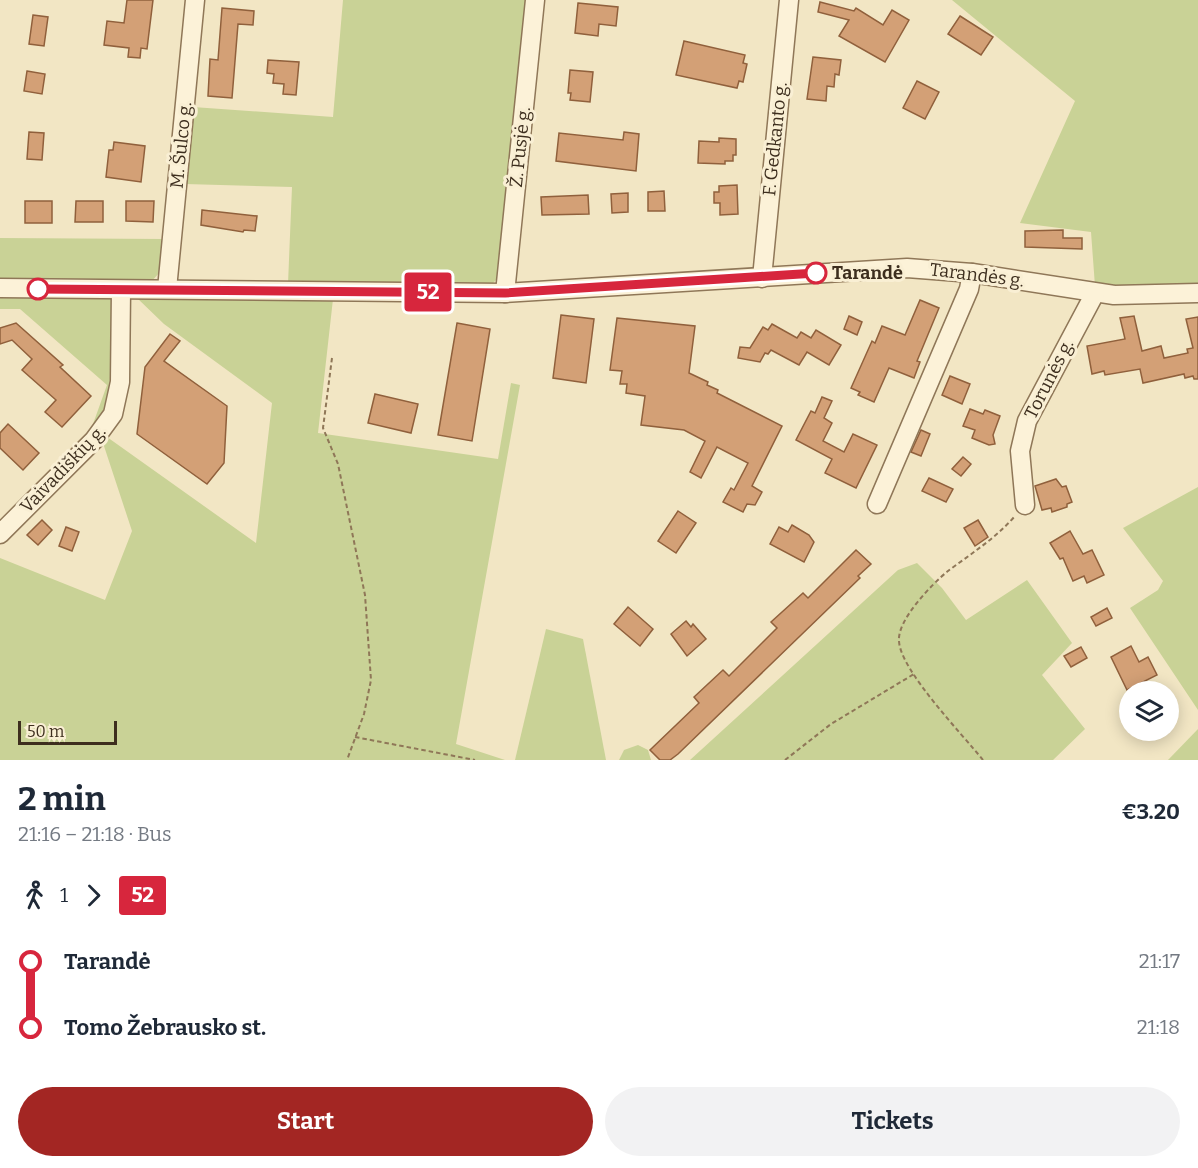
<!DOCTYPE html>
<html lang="en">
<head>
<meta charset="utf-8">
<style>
	body { margin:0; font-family:Bitter,serif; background:#f2f2f3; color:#1f2937; height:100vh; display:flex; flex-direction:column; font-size:22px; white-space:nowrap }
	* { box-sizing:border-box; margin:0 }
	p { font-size:20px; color:#747a83 }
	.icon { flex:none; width:33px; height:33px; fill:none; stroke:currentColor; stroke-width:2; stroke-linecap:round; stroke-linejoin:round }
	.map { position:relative; height:760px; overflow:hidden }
	.panel { display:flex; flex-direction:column; background:#fff; flex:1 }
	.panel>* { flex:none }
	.badge { padding:0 12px; border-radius:4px; font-size:21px; line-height:39px }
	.controls { position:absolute; left:1119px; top:681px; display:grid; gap:12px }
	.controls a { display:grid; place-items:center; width:60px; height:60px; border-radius:50%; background:#fff; box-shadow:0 3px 15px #0003; font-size:30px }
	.scale { position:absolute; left:18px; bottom:15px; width:99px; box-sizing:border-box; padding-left:6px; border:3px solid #3d2e1e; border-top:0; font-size:16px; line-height:21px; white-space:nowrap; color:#3d2e1e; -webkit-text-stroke:4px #f9efd4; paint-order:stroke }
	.map>.badge { position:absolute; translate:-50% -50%; box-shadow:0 0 0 3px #fff }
	.legs { display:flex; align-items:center; gap:9px; height:66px; padding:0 18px; font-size:20px }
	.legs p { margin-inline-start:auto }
	.headline { display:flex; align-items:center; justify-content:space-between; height:102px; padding:0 18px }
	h1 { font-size:33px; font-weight:700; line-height:45px }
	.cta { display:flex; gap:12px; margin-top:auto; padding:12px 18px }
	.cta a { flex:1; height:69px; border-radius:36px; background:#a32623; color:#fff; font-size:24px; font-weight:700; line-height:69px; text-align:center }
	.cta a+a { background:#f2f2f3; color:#1f2937 }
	ul { padding:0 18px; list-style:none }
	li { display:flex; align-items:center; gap:21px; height:66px; font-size:22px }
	li i { display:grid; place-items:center; width:9px; height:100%; margin:0 8px; background:currentColor }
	li i::after { content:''; width:15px; height:15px; margin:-8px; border:4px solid; border-radius:50%; background:#fff }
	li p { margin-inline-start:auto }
	li:first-child i { background:linear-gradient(#0000 50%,currentColor 0) }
	li:last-child i { background:linear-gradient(currentColor 50%,#0000 0) }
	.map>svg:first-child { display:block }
	.green { fill:#c9d296 }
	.building { fill:#d3a076; stroke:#90603c; stroke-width:1.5 }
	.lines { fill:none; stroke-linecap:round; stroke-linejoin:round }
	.minor-casing { stroke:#8f7758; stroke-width:21 }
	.path { stroke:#8f7758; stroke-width:2; stroke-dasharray:4.5 3; stroke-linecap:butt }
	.minor { stroke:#fcf2d8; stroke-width:18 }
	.line-1-casing { stroke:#fff; stroke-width:14 }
	.line-1 { stroke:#d7263d; stroke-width:9 }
	.stop-1-dot { fill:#fff; stroke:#d7263d; stroke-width:3 }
	.labels { text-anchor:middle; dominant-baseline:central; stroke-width:6; stroke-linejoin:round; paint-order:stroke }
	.street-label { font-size:18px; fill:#3d2e1e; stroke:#f9efd4 }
	.stop-label { font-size:18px; font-weight:bold; fill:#3d2e1e; stroke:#f9efd4; text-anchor:start }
</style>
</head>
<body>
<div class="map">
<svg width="1198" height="760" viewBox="0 0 1198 760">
	<rect width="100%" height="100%" fill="#f2e6c4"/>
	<g class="green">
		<path d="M 343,0 L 527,0 L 498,278 L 493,283 L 288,284 L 292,187 L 185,184 L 193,107 L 333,117 Z"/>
		<path d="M 952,0 L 1198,0 L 1198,285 L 1124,288 L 1095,286 L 1091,232 L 1020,223 L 1075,101 Z"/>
		<path d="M 0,238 L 165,239 L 160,272 L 150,283 L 0,282 Z"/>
		<path d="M 0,295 L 128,297 L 125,406 L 107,437 L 256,543 L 272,403 L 164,324 L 136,297 L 333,299 L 318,433 L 498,459 L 511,383 L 520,385 L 456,744 L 505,760 L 0,760 L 0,558 L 105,600 L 132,531 L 102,440 L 93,424 L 107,385 L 20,309 L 0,309 Z"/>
		<path d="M 1198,487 L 1198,710 L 1130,608 L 1158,590 L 1163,581 L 1123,528 Z"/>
		<path d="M 917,563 L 942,588 L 966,620 L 1027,580 L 1072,643 L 1042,675 L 1085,729 L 1053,760 L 690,760 L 898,570 Z"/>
		<path d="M 546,629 L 583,639 L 606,760 L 515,760 Z"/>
		<path d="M 1198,729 L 1198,760 L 1168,760 Z"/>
		<path d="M 638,745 L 648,750 L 651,760 L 619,760 L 624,750 Z"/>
	</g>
	<g class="building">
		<path d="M 127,0 L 153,0 L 147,49 L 141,48 L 140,58 L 128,57 L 129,48 L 104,45 L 107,21 L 124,23 Z"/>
		<path d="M 820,2 L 854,11 L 856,8 L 883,25 L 892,10 L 909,20 L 885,62 L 839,36 L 849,20 L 818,12 Z"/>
		<path d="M 578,3 L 618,7 L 616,26 L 599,24 L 598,36 L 575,33 Z"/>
		<path d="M 222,8 L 254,11 L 253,25 L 238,24 L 232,98 L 208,96 L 210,59 L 218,60 Z"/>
		<path d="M 33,15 L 48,17 L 44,46 L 29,44 Z"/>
		<path d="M 960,16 L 993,37 L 981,55 L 948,34 Z"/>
		<path d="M 684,41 L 745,55 L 743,63 L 747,64 L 743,82 L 739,81 L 737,88 L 676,75 Z"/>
		<path d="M 813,57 L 841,60 L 839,75 L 835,74 L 834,87 L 827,86 L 826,101 L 807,99 Z"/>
		<path d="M 268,60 L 299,62 L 296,95 L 283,94 L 284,84 L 273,83 L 274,74 L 267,73 Z"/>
		<path d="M 570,70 L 593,72 L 590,102 L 570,100 L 571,93 L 568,93 Z"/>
		<path d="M 27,71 L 45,74 L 42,94 L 24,91 Z"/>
		<path d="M 917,81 L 939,92 L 925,119 L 903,108 Z"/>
		<path d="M 29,132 L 44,133 L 42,160 L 27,159 Z"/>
		<path d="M 624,132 L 639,134 L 636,171 L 556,161 L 559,133 L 623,140 Z"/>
		<path d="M 719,138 L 736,139 L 736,155 L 733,155 L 733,161 L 725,161 L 725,164 L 698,163 L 699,141 L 719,142 Z"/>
		<path d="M 114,142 L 145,146 L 141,182 L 106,177 L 109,150 L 113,150 Z"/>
		<path d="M 737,185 L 738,214 L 720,215 L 720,203 L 714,203 L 714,192 L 719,192 L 719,186 Z"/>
		<path d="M 664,191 L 665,211 L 648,211 L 648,192 Z"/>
		<path d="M 628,193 L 628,212 L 612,213 L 611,194 Z"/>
		<path d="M 588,195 L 589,214 L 542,215 L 541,197 Z"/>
		<rect x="25" y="201" width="27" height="22"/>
		<path d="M 76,201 L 103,201 L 103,222 L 75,222 Z"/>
		<path d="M 126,201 L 154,201 L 153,222 L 126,221 Z"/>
		<path d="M 202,210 L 257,216 L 255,231 L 244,230 L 243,232 L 201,225 Z"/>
		<path d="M 1063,230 L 1063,238 L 1082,238 L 1082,249 L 1025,247 L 1025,231 Z"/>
		<path d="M 920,300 L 939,308 L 917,361 L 920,362 L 914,378 L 889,368 L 874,402 L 858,395 L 860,392 L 851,388 L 872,341 L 875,343 L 882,326 L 905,335 Z"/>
		<path d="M 561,315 L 594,319 L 586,383 L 553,378 Z"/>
		<path d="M 849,316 L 862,322 L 857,335 L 844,329 Z"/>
		<path d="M 1134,316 L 1142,351 L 1161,346 L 1164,358 L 1188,353 L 1187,349 L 1193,348 L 1186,319 L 1198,317 L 1198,379 L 1194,379 L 1193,376 L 1185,378 L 1184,374 L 1143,383 L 1140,369 L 1105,375 L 1104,371 L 1092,374 L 1087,346 L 1125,339 L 1120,318 Z"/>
		<path d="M 617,318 L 695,326 L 689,373 L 708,382 L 707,385 L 718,390 L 717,393 L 782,426 L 752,486 L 762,492 L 755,505 L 747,504 L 743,512 L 723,502 L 731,488 L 734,490 L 748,463 L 717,447 L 701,478 L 690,472 L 705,441 L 684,430 L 641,425 L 645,396 L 626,393 L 627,384 L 620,384 L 622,371 L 610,370 Z"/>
		<path d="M 16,323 L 63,365 L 60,367 L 91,396 L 62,427 L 45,412 L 56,400 L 22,370 L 32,359 L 12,340 L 0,344 L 0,328 Z"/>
		<path d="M 457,323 L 490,329 L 472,441 L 438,435 Z"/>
		<path d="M 772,324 L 797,338 L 801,332 L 811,338 L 816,330 L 841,345 L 829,365 L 807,352 L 799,365 L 771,350 L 768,354 L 765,353 L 760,362 L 738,358 L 740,347 L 750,348 L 763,327 L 768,330 Z"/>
		<path d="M 170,334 L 180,341 L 164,361 L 227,406 L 224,463 L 207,484 L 137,434 L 145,367 Z"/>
		<path d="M 950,376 L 970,384 L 962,404 L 942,395 Z"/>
		<path d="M 375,394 L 418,404 L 411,433 L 368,423 Z"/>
		<path d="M 822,397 L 832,401 L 824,418 L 832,423 L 823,441 L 844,452 L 853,434 L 877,445 L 856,488 L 825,473 L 832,459 L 796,440 L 811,411 L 815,413 Z"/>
		<path d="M 970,409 L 983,414 L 985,410 L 1000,416 L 993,435 L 995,444 L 989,445 L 972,438 L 975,430 L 963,426 Z"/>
		<path d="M 8,424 L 39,453 L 23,470 L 0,448 L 0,433 Z"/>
		<path d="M 921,430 L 930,434 L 921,456 L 911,452 Z"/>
		<path d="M 963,457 L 971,464 L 961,476 L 952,469 Z"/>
		<path d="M 929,478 L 953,489 L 946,502 L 922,491 Z"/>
		<path d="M 1056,479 L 1062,487 L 1066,486 L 1072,502 L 1067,504 L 1067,507 L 1052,512 L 1051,508 L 1042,510 L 1035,486 Z"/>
		<path d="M 678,511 L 696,523 L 676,553 L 658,541 Z"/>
		<path d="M 42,520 L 52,530 L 38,545 L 27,535 Z"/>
		<path d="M 978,520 L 988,537 L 975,546 L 964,528 Z"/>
		<path d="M 792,525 L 809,535 L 814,542 L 804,562 L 770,544 L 779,527 L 788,532 Z"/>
		<path d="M 66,527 L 79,532 L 72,551 L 59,546 Z"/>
		<path d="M 1070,531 L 1083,554 L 1092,550 L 1104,575 L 1087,583 L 1084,576 L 1073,581 L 1063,558 L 1060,559 L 1050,543 Z"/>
		<path d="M 856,550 L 871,564 L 858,576 L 860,578 L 678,754 L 670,760 L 660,760 L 650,750 L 699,703 L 694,697 L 723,670 L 729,676 L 777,628 L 771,622 L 803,593 L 808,598 Z"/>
		<path d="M 628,607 L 653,629 L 640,646 L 614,624 Z"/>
		<path d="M 1107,608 L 1112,618 L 1096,626 L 1091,617 Z"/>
		<path d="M 686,621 L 691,627 L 693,624 L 706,639 L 687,656 L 671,634 Z"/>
		<path d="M 1131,646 L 1139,662 L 1148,657 L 1157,675 L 1127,690 L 1111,657 Z"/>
		<path d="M 1081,647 L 1087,658 L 1071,667 L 1064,656 Z"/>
	</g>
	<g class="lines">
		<g class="minor-casing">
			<g id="minor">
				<path d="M 762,278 L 789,0"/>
				<path d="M 0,288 L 505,293 L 907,268 L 972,273 L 1114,295 L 1198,293"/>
				<path d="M 167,289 L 195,0"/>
				<path d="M 505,293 L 535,0"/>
				<path d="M 877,504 L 969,289 L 972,273"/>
				<path d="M 1025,505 L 1020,451 L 1027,421 L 1095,293"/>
				<path d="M 0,534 L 94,440 L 113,414 L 120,382 L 121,290"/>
			</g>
		</g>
		<g class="path">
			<path d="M 332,358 L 323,428 L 338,464 L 365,595 L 371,680 L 364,714 L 347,760"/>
			<path d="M 355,737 L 475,760"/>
			<path d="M 785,760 L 831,724 L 914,674"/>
			<path d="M 983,760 C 963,735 900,670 899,641 C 897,620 932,584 948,571 C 972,553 996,538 1015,516"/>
		</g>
		<use href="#minor" class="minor"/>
	</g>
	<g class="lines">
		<g class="line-1-casing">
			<path id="line-1" d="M 38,289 L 505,293 L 816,273"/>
		</g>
		<use href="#line-1" class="line-1"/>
	</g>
	<g class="stop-1-dot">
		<circle cx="816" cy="273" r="10"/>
		<circle cx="38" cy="289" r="10"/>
	</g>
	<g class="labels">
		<g class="street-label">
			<text transform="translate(775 139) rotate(-84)">F. Gedkanto g.</text>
			<text transform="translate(181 145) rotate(-84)">M. Šulco g.</text>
			<text transform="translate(520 147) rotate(-84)">Ž. Pusjė g.</text>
			<text transform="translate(977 275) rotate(7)">Tarandės g.</text>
			<text transform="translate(1049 379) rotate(-63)">Torunės g.</text>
			<text transform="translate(63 469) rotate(-46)">Vaivadiškių g.</text>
		</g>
		<g class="stop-label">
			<text x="832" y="273">Tarandė</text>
		</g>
	</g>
</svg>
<div class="controls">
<a><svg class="icon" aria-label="layers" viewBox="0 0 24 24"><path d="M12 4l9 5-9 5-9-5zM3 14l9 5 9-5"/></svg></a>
</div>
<div class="scale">50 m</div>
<b class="badge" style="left:428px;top:292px;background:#d7263d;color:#fff">52</b>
</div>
<section class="panel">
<div class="headline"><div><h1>2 min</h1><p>21:16 – 21:18 · Bus</p></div><b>€3.20</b></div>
<div class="legs"><svg class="icon" aria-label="walk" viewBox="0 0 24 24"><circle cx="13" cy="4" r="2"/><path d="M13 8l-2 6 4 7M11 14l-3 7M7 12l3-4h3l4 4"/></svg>1<svg class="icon" aria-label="forward" viewBox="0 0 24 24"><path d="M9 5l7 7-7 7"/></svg><b class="badge" style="background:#d7263d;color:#fff">52</b></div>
<ul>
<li><i style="color:#d7263d"></i><b>Tarandė</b><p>21:17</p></li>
<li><i style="color:#d7263d"></i><b>Tomo Žebrausko st.</b><p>21:18</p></li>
</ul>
<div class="cta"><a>Start</a><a>Tickets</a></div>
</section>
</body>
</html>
